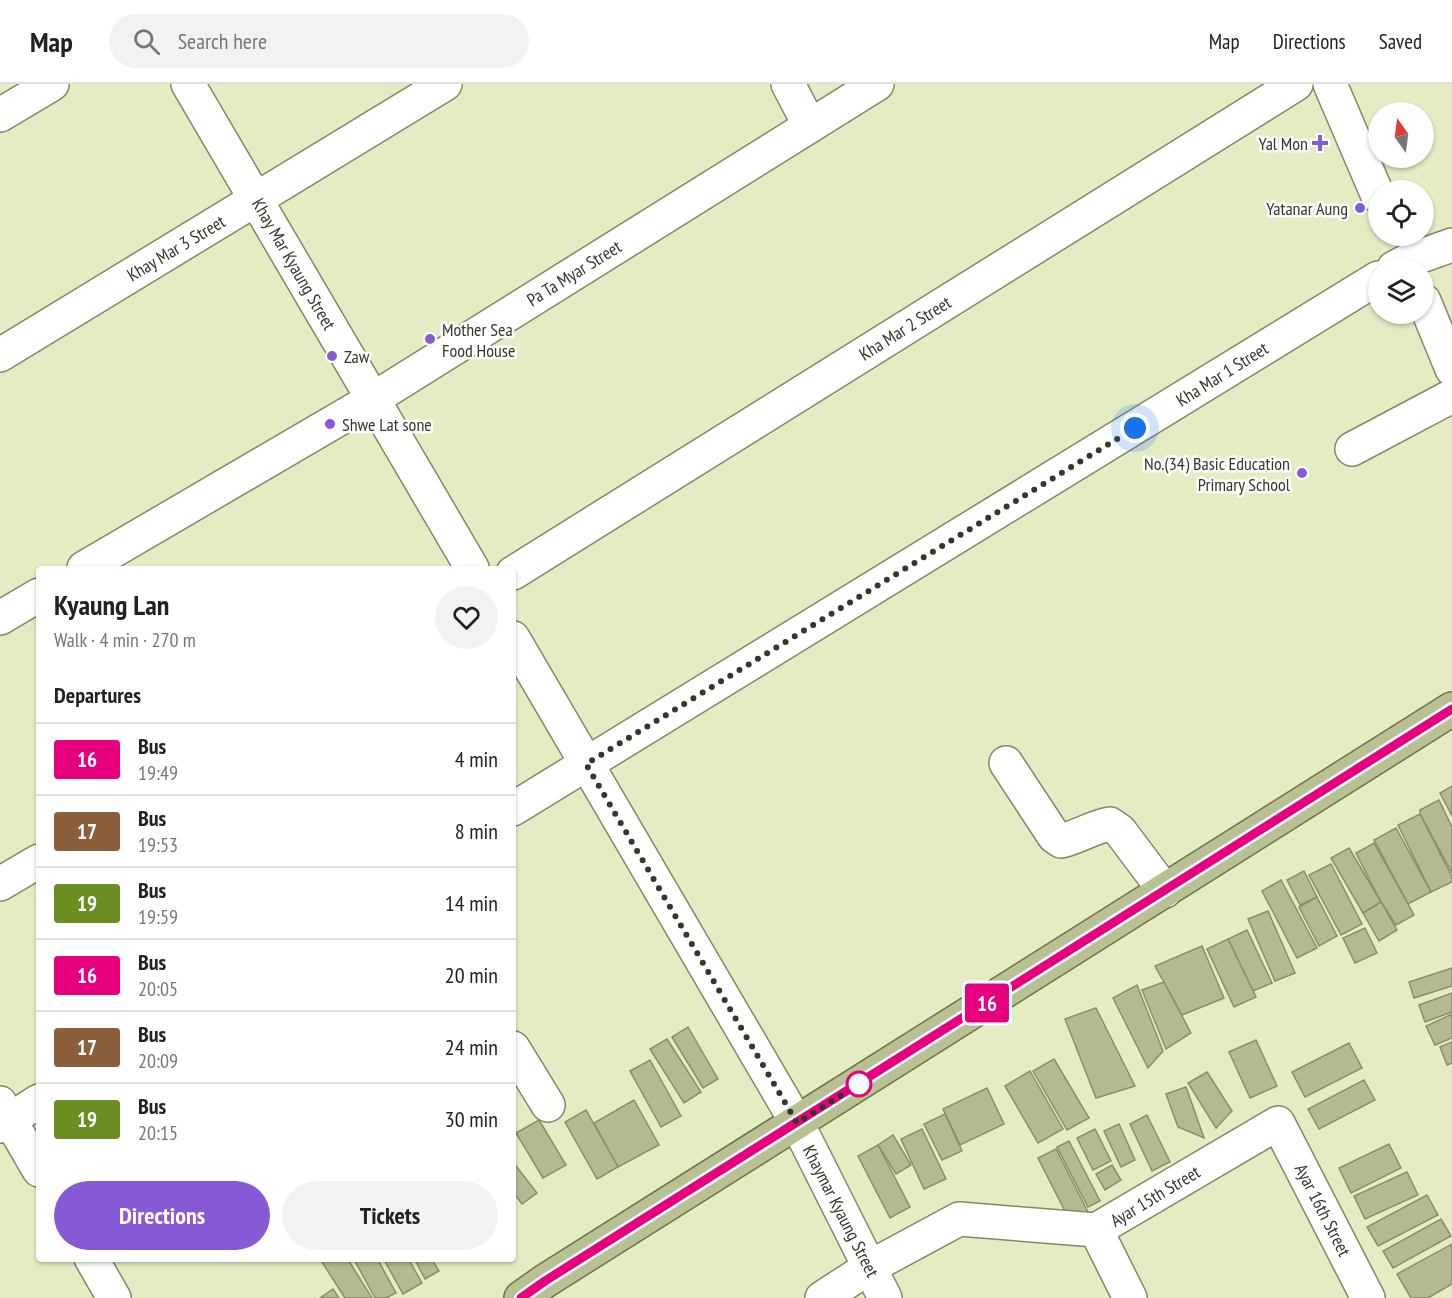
<!DOCTYPE html>
<html lang="en">
<head>
<meta charset="utf-8">
<style>
	body { margin:0; font-family:"PT Sans Narrow",sans-serif; background:#f2f2f2; color:#222; height:100vh; display:flex; flex-direction:column; font-size:22px; white-space:nowrap }
	* { box-sizing:border-box; margin:0 }
	p { font-size:20px; color:#767676 }
	.icon { flex:none; width:33px; height:33px; fill:none; stroke:currentColor; stroke-width:2; stroke-linecap:round; stroke-linejoin:round }
	.map { position:relative; flex:1; overflow:hidden }
	.drawer { position:absolute; left:36px; top:482px; width:480px; height:696px; display:flex; flex-direction:column; background:#fff; border-radius:6px; box-shadow:0 2px 4px #0004 }
	.drawer>* { flex:none }
	.badge { padding:0 12px; border-radius:4px; font-size:21px; line-height:39px }
	.needle { width:39px; rotate:346deg }
	.tools { position:absolute; left:1368px; top:18px; display:grid; gap:12px }
	.tools a { display:grid; place-items:center; width:66px; height:66px; border-radius:50%; background:#fff; box-shadow:0 2px 4px #0004; font-size:30px }
	.you { position:absolute; width:30px; height:30px; margin:-15px; border:4px solid #fff; border-radius:50%; background:#1a73e8; box-shadow:0 0 0 9px #1a73e833 }
	.map>.badge { position:absolute; translate:-50% -50%; box-shadow:0 0 0 3px #fff }
	h2 { padding:0 18px; font-size:22px; line-height:54px }
	.round { display:grid; place-items:center; flex:none; width:63px; height:63px; border-radius:32px; background:#f2f2f2 }
	.overview { display:flex; align-items:center; justify-content:space-between; height:102px; padding:0 18px }
	h1 { font-size:28px; font-weight:800; line-height:45px }
	.button { display:flex; gap:12px; margin-top:auto; padding:12px 18px }
	.button a { flex:1; height:69px; border-radius:36px; background:#865ad4; color:#fff; font-size:24px; font-weight:800; line-height:69px; text-align:center }
	.button a+a { background:#f2f2f2; color:#222 }
	ul { padding:0; list-style:none }
	li { display:flex; align-items:center; gap:18px; height:72px; padding:0 18px; border-top:2px solid #e0e0e0 }
	li div { flex:1 }
	li b { display:block; font-size:22px }
	li em { font-style:normal }
	li .badge { min-width:66px; font-weight:700; text-align:center }
	header { display:flex; align-items:center; gap:36px; box-sizing:border-box; height:84px; padding:0 30px; background:#fff; border-bottom:2px solid #e0e0e0 }
	header strong { font-size:28px }
	nav { display:flex; gap:33px; margin-inline-start:auto; font-size:21px }
	.search { width:420px; height:54px; background:#f2f2f2; display:flex; align-items:center; gap:15px; box-sizing:border-box; padding:0 21px; border-radius:33px; color:#767676; font-size:22px }
	.map>svg:first-child { display:block }
	.building { fill:#b2ba93; stroke:#888f6a; stroke-width:1.5 }
	.lines { fill:none; stroke-linecap:round; stroke-linejoin:round }
	.minor-casing { stroke:#818864; stroke-width:36 }
	.major-casing { stroke:#6d7640; stroke-width:36 }
	.minor { stroke:#fff; stroke-width:33 }
	.major { stroke:#b9c194; stroke-width:33 }
	.line-casing { stroke:#fff; stroke-width:14 }
	.line { stroke:#e6007e; stroke-width:9 }
	.walk { stroke:#343828; stroke-width:6; stroke-dasharray:0 10.8 }
	.poi-dot { fill:#865ad4; stroke:#fff; stroke-width:2 }
	.stop-dot { fill:#fff; stroke:#e6007e; stroke-width:3 }
	.labels { text-anchor:middle; dominant-baseline:central; stroke-width:5; stroke-linejoin:round; paint-order:stroke }
	.poi-label { font-size:18px; fill:#343828; stroke:#fff; text-anchor:end }
	.street-label { font-size:18px; fill:#343828; stroke:#fff }
</style>
</head>
<body>
<header>
<strong>Map</strong>
<div class="search"><svg class="icon" aria-label="search" viewBox="0 0 24 24"><circle cx="10" cy="10" r="6"/><path d="M15 15l6 6"/></svg>Search here</div>
<nav><a>Map</a><a>Directions</a><a>Saved</a></nav>
</header>
<div class="map">
<svg width="1452" height="1214" viewBox="0 0 1452 1214">
	<rect width="100%" height="100%" fill="#e4ecc4"/>
	<g class="building">
		<path d="M 1452,702 L 1452,732 L 1440,709 Z"/>
		<path d="M 1439,716 L 1452,743 L 1452,789 L 1420,730 L 1420,726 Z"/>
		<path d="M 1420,730 L 1452,793 L 1452,798 L 1431,808 L 1398,741 Z"/>
		<path d="M 1396,744 L 1431,808 L 1408,820 L 1374,756 Z"/>
		<path d="M 1374,759 L 1414,831 L 1396,841 L 1381,818 L 1356,769 Z"/>
		<path d="M 1349,764 L 1381,818 L 1363,829 L 1331,774 Z"/>
		<path d="M 1331,780 L 1362,840 L 1341,851 L 1309,791 Z"/>
		<path d="M 1304,787 L 1317,813 L 1300,821 L 1287,796 Z"/>
		<path d="M 1281,796 L 1317,864 L 1297,874 L 1262,807 Z"/>
		<path d="M 1317,813 L 1337,852 L 1319,862 L 1299,823 Z"/>
		<path d="M 1381,818 L 1397,846 L 1379,857 L 1363,829 Z"/>
		<path d="M 1268,827 L 1295,889 L 1275,897 L 1248,835 Z"/>
		<path d="M 1365,844 L 1377,869 L 1355,879 L 1343,854 Z"/>
		<path d="M 1247,846 L 1272,899 L 1253,907 L 1228,855 Z"/>
		<path d="M 1228,855 L 1256,913 L 1234,923 L 1207,865 Z"/>
		<path d="M 1202,862 L 1224,914 L 1182,931 L 1155,882 Z"/>
		<path d="M 1452,884 L 1452,902 L 1414,914 L 1409,898 Z"/>
		<path d="M 1164,898 L 1191,949 L 1166,965 L 1142,906 Z"/>
		<path d="M 1137,901 L 1163,967 L 1148,984 L 1113,914 Z"/>
		<path d="M 1452,909 L 1452,928 L 1425,938 L 1419,921 Z"/>
		<path d="M 1096,924 L 1135,1002 L 1096,1014 L 1065,935 Z"/>
		<path d="M 1452,930 L 1452,954 L 1435,961 L 1426,942 Z"/>
		<path d="M 688,943 L 718,995 L 703,1004 L 672,953 Z"/>
		<path d="M 667,955 L 701,1008 L 684,1019 L 650,965 Z"/>
		<path d="M 1256,956 L 1277,1002 L 1250,1014 L 1229,968 Z"/>
		<path d="M 1452,958 L 1452,979 L 1447,981 L 1440,963 Z"/>
		<path d="M 1349,959 L 1362,984 L 1305,1013 L 1292,988 Z"/>
		<path d="M 1054,975 L 1089,1034 L 1067,1046 L 1033,987 Z"/>
		<path d="M 650,976 L 681,1032 L 661,1043 L 630,987 Z"/>
		<path d="M 1030,987 L 1063,1045 L 1038,1059 L 1005,1002 Z"/>
		<path d="M 1207,988 L 1232,1027 L 1216,1044 L 1188,999 Z"/>
		<path d="M 1364,996 L 1375,1016 L 1319,1045 L 1308,1025 Z"/>
		<path d="M 1186,1003 L 1204,1054 L 1178,1043 L 1166,1010 Z"/>
		<path d="M 987,1004 L 1004,1040 L 960,1061 L 943,1025 Z"/>
		<path d="M 634,1016 L 659,1061 L 618,1083 L 594,1039 Z"/>
		<path d="M 586,1026 L 618,1083 L 597,1095 L 565,1038 Z"/>
		<path d="M 945,1030 L 962,1067 L 942,1076 L 924,1040 Z"/>
		<path d="M 1147,1031 L 1170,1078 L 1152,1087 L 1130,1040 Z"/>
		<path d="M 539,1036 L 566,1081 L 543,1094 L 516,1049 Z"/>
		<path d="M 1119,1040 L 1135,1076 L 1121,1083 L 1104,1047 Z"/>
		<path d="M 922,1045 L 946,1095 L 924,1105 L 901,1055 Z"/>
		<path d="M 1095,1045 L 1111,1077 L 1093,1086 L 1077,1054 Z"/>
		<path d="M 893,1051 L 911,1081 L 896,1090 L 878,1061 Z"/>
		<path d="M 1069,1057 L 1100,1117 L 1088,1123 L 1057,1063 Z"/>
		<path d="M 1389,1060 L 1401,1084 L 1351,1109 L 1339,1084 Z"/>
		<path d="M 878,1061 L 910,1123 L 890,1134 L 858,1072 Z"/>
		<path d="M 1056,1065 L 1089,1130 L 1071,1139 L 1038,1074 Z"/>
		<path d="M 513,1078 L 537,1109 L 522,1120 L 513,1108 Z"/>
		<path d="M 1112,1081 L 1121,1096 L 1105,1106 L 1096,1090 Z"/>
		<path d="M 1407,1088 L 1418,1111 L 1365,1135 L 1354,1112 Z"/>
		<path d="M 1427,1111 L 1438,1131 L 1378,1162 L 1367,1143 Z"/>
		<path d="M 1441,1135 L 1451,1152 L 1393,1184 L 1383,1167 Z"/>
		<path d="M 1452,1160 L 1452,1200 L 1428,1214 L 1411,1214 L 1397,1190 Z"/>
		<path d="M 347,1174 L 372,1214 L 345,1214 L 320,1175 Z"/>
		<path d="M 359,1174 L 377,1174 L 396,1209 L 386,1214 L 375,1214 L 355,1177 Z"/>
		<path d="M 383,1174 L 408,1174 L 422,1199 L 403,1210 Z"/>
		<path d="M 414,1174 L 431,1174 L 439,1187 L 425,1195 Z"/>
		<path d="M 333,1205 L 339,1214 L 320,1214 Z"/>
	</g>
	<g class="lines">
		<g class="minor-casing">
			<g id="minor">
				<path d="M 188,0 L 472,484"/>
				<path d="M 788,0 L 810,42"/>
				<path d="M 1330,0 L 1378,112"/>
				<path d="M 0,31 L 52,0"/>
				<path d="M 1394,184 L 1407,177 L 1452,161"/>
				<path d="M 1424,217 L 1452,285"/>
				<path d="M 0,271 L 445,0"/>
				<path d="M 1352,365 L 1452,312"/>
				<path d="M 84,484 L 373,315 L 877,0"/>
				<path d="M 513,489 L 1296,0"/>
				<path d="M 0,534 L 39,511"/>
				<path d="M 513,554 L 797,1039 L 885,1214"/>
				<path d="M 1006,679 L 1054,752 L 1061,757 C 1078,753 1093,743 1110,740 L 1120,747 L 1165,807"/>
				<path d="M 513,725 L 1378,194"/>
				<path d="M 0,800 L 39,777"/>
				<path d="M 513,964 L 548,1021"/>
				<path d="M 0,1019 L 39,1086"/>
				<path d="M 0,1042 L 39,1017"/>
				<path d="M 91,1174 L 114,1214"/>
				<path d="M 822,1214 L 870,1183 L 959,1135 L 1096,1146"/>
				<path d="M 1130,1214 L 1096,1146 L 1278,1039 L 1368,1214"/>
			</g>
		</g>
		<g class="major-casing">
			<path id="major" d="M 521,1214 L 545,1197 L 1452,625"/>
		</g>
		<use href="#minor" class="minor"/>
		<use href="#major" class="major"/>
	</g>
	<g class="lines">
		<g class="line-casing">
			<path id="line" d="M 521,1214 L 545,1197 L 1452,625"/>
		</g>
		<use href="#line" class="line"/>
		<path class="walk" d="M 859,1000 L 797,1039 L 586,680 L 1135,344"/>
	</g>
	<g class="poi-dot">
		<path d="M1317 50h6v6h6v6h-6v6h-6v-6h-6v-6h6z"/>
		<circle cx="1360" cy="124" r="6"/>
		<circle cx="430" cy="255" r="6"/>
		<circle cx="332" cy="272" r="6"/>
		<circle cx="330" cy="340" r="6"/>
		<circle cx="1302" cy="389" r="6"/>
	</g>
	<circle class="stop-dot" cx="859" cy="1000" r="12"/>
	<g class="labels">
		<g class="poi-label">
			<text x="1308" y="59">Yal Mon</text>
			<text x="1348" y="124">Yatanar Aung</text>
			<text x="442" y="245" text-anchor="start">Mother Sea<tspan x="442" dy="21">Food House</tspan></text>
			<text x="344" y="272" text-anchor="start">Zaw</text>
			<text x="342" y="340" text-anchor="start">Shwe Lat sone</text>
			<text x="1290" y="379">No.(34) Basic Education<tspan x="1290" dy="21">Primary School</tspan></text>
		</g>
		<g class="street-label">
			<text transform="translate(176 164) rotate(-31)">Khay Mar 3 Street</text>
			<text transform="translate(294 180) rotate(60)">Khay Mar Kyaung Street</text>
			<text transform="translate(574 189) rotate(-32)">Pa Ta Myar Street</text>
			<text transform="translate(905 244) rotate(-32)">Kha Mar 2 Street</text>
			<text transform="translate(1222 290) rotate(-32)">Kha Mar 1 Street</text>
			<text transform="translate(1155 1112) rotate(-31)">Ayar 15th Street</text>
			<text transform="translate(1323 1126) rotate(63)">Ayar 16th Street</text>
			<text transform="translate(841 1127) rotate(63)">Khaymar Kyaung Street</text>
		</g>
	</g>
</svg>
<div class="tools">
<a><svg class="needle" viewBox="-14 -14 28 28"><path d="M0-13l5 13h-10z" fill="#e53935"/><path d="M0 13l5-13h-10z" fill="#767676"/></svg></a>
<a><svg class="icon" aria-label="locate" viewBox="0 0 24 24"><circle cx="12" cy="12" r="6"/><path d="M12 2v4M12 18v4M2 12h4M18 12h4"/></svg></a>
<a><svg class="icon" aria-label="layers" viewBox="0 0 24 24"><path d="M12 4l9 5-9 5-9-5zM3 14l9 5 9-5"/></svg></a>
</div>
<div class="you" style="left:1135px;top:344px"></div>
<b class="badge" style="left:987px;top:919px;background:#e6007e;color:#fff">16</b>
<section class="drawer">
<div class="overview"><div><h1>Kyaung Lan</h1><p>Walk · 4 min · 270 m</p></div><a class="round"><svg class="icon" aria-label="heart" viewBox="0 0 24 24"><path d="M12 20l-8-8c-3-5 5-10 8-4 3-6 11-1 8 4z"/></svg></a></div>
<h2>Departures</h2>
<ul>
<li><span class="badge" style="background:#e6007e;color:#fff">16</span><div><b>Bus</b><p>19:49</p></div><em>4 min</em></li>
<li><span class="badge" style="background:#8b5e3c;color:#fff">17</span><div><b>Bus</b><p>19:53</p></div><em>8 min</em></li>
<li><span class="badge" style="background:#6b8e23;color:#fff">19</span><div><b>Bus</b><p>19:59</p></div><em>14 min</em></li>
<li><span class="badge" style="background:#e6007e;color:#fff">16</span><div><b>Bus</b><p>20:05</p></div><em>20 min</em></li>
<li><span class="badge" style="background:#8b5e3c;color:#fff">17</span><div><b>Bus</b><p>20:09</p></div><em>24 min</em></li>
<li><span class="badge" style="background:#6b8e23;color:#fff">19</span><div><b>Bus</b><p>20:15</p></div><em>30 min</em></li>
</ul>
<div class="button"><a>Directions</a><a>Tickets</a></div>
</section>
</div>
</body>
</html>
